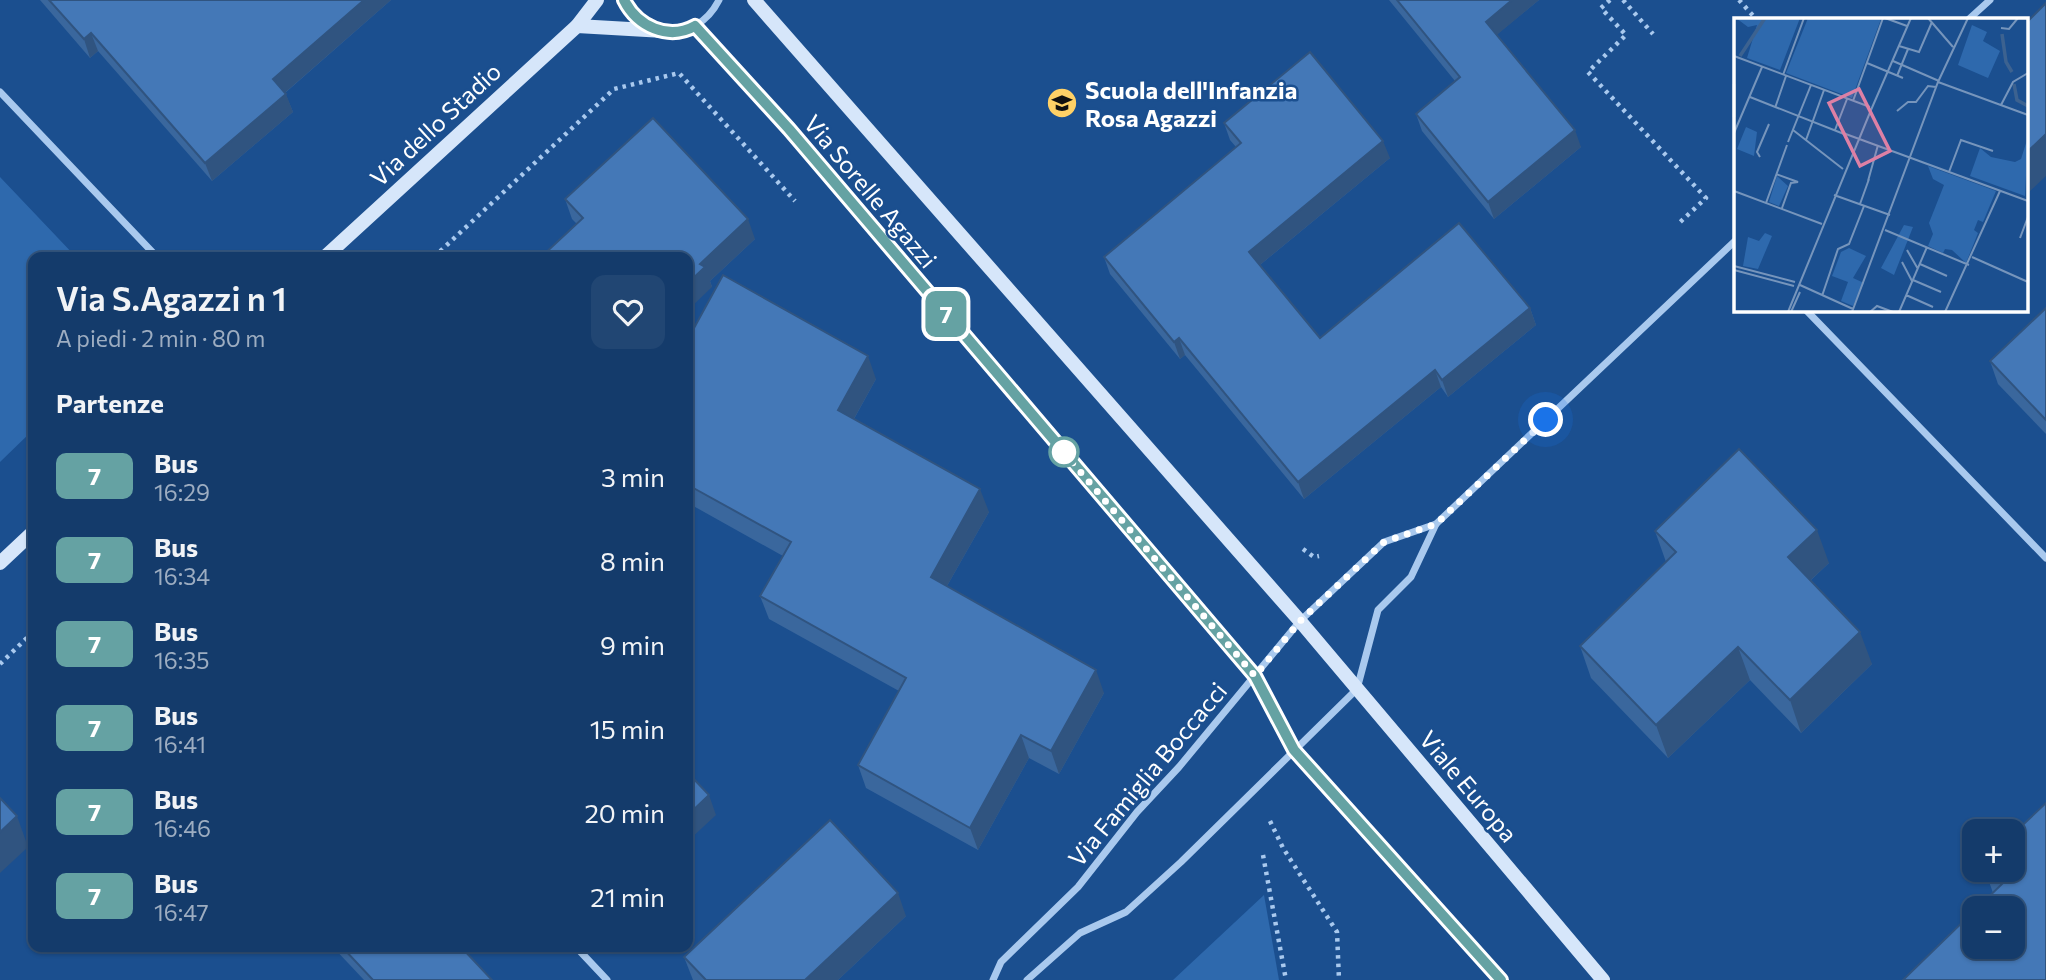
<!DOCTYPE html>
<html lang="it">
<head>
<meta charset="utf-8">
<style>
	body { margin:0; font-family:Commissioner,sans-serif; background:#214673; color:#f1f3f6; height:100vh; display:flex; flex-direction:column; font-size:26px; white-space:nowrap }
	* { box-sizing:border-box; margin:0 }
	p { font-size:23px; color:#9dadc1 }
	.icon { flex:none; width:38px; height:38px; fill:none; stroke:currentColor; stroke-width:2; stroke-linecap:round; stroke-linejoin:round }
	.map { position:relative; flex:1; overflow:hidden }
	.side { position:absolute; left:28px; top:252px; width:665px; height:700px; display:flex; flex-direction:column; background:#143b6b; border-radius:14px; box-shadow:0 2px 5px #0004,0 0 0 2px #33557e }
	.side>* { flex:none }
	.badge { padding:0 14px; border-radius:10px; font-size:24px; line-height:46px }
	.controls { position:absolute; left:1962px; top:819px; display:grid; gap:14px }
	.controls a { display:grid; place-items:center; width:63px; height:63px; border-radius:14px; background:#143b6b; box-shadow:0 2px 5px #0004,0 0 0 2px #33557e; font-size:35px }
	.you { position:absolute; width:35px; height:35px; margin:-18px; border:5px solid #fff; border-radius:50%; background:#1a73e8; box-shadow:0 0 0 10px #1a73e833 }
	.map>.badge { position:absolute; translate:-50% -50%; box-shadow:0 0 0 4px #fff }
	h2 { padding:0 28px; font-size:26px; line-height:63px }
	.round { display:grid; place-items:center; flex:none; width:74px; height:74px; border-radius:14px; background:#214673 }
	.head { display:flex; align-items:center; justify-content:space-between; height:119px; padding:0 28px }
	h1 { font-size:33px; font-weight:600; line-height:52px }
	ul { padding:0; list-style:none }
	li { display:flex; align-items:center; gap:21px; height:84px; padding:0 28px }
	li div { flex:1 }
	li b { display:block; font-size:26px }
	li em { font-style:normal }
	li .badge { min-width:77px; font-weight:700; text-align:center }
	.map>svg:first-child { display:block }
	.green { fill:#2e69ad }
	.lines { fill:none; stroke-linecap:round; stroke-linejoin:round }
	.path { stroke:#a9c9ee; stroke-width:4.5; stroke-dasharray:3.5 5; stroke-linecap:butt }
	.street { stroke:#a9c9ee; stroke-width:7 }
	.secondary { stroke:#d6e6fa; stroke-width:14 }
	.wall { fill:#3a679d }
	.shaded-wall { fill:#305480 }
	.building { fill:#4478b7; stroke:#305480; stroke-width:2 }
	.line-casing { stroke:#fff; stroke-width:16 }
	.line { stroke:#65a2a3; stroke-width:10 }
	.walk { stroke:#fff; stroke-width:7; stroke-dasharray:0 12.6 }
	.stop-dot { fill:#fff; stroke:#65a2a3; stroke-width:3.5 }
	.labels { text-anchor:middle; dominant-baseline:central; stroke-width:5; stroke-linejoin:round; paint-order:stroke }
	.poi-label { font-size:24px; font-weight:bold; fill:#fff; stroke:#1b4f8f; text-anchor:start }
	.street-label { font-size:24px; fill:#fff; stroke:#1b4f8f }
	.inset-river { fill:none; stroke:#3c6290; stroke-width:3.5 }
	.inset-road { fill:none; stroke:#7695bc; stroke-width:2 }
	.view { fill:#dd80a5; fill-opacity:0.15; stroke:#dd80a5; stroke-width:3.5 }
	.inset-edge { fill:none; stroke:#fff; stroke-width:3.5 }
</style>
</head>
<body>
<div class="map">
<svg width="2046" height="980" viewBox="0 0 2046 980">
	<rect width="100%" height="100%" fill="#1b4f8f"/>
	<g class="green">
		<path d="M 0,177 L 76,257 L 33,257 L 33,430 L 0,462 Z"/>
		<path d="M 1264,895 L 1279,980 L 1173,980 Z"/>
	</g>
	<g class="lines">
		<g class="path">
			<path d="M 1610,0 L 1601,8 L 1626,35 L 1588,72 L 1706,198 L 1677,225"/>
			<path d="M 1623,0 L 1653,34"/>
			<path d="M 1739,0 L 1756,19"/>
			<path d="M 434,257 L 614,89 L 679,73 L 795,201"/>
			<path d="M 1303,549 L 1314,557 L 1319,556"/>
			<path d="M 0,664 L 33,632"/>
			<path d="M 1270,821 L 1283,848 L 1337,932 L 1339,980"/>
			<path d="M 1263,855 L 1286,980"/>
		</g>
		<g class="street">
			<path d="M 624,0 L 635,17 L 648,26"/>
			<path d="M 1969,19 L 1990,0"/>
			<path d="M 663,31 C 687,35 708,22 719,0"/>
			<path d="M 0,92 L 157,257"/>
			<path d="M 1806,310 L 2046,558"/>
			<path d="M 576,947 L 607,980"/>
			<path d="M 993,980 L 1001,962 L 1078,887 L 1137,812 L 1179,767 L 1300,621 L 1384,542 L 1436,524"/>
			<path d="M 1027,980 L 1080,933 L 1126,912 L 1181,862 L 1357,689 L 1378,610 L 1411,577 L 1436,524 L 1736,240"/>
		</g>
		<g class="secondary">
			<path d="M 754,0 L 1300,621 L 1603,980"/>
			<path d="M 577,26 L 664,31"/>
			<path d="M 695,26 L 789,129 L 1255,676 L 1294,750 L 1501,980"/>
			<path d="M 325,257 L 577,26 L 597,0"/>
			<path d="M 0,563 L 33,532"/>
		</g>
	</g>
	<g class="wall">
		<path d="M 40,0 L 391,0 L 285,93 L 293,112 L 212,181 L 98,51 L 90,58 Z"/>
		<path d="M 1389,0 L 1539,0 L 1496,35 L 1581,147 L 1494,219 L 1422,131 L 1416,114 L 1455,81 Z"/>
		<path d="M 1224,123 L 1390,158 L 1260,265 L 1320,338 L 1530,308 L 1536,325 L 1448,397 L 1441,387 L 1304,499 L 1185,355 L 1180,359 L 1110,274 L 1104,257 L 1236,147 L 1230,140 Z"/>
		<path d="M 565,199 L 755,239 L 710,281 L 712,287 L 577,224 L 572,219 Z"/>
		<path d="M 2046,308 L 2046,434 L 1998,384 L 1990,361 Z"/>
		<path d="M 688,339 L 876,379 L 854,419 L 989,512 L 947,586 L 1104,693 L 1059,774 L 1029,758 L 978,850 L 866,788 L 858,765 L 899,691 L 769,619 L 760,596 L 783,556 L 688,503 Z"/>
		<path d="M 1655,531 L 1829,563 L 1811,580 L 1872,664 L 1801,733 L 1750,680 L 1668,758 L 1591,678 L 1580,646 L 1666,562 Z"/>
		<path d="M 1985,870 L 2012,870 L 2046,980 L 1993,893 Z"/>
		<path d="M 906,916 L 838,980 L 693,980 L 684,957 Z"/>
		<path d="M 333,947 L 461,947 L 492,980 L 364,980 Z"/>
	</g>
	<g class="shaded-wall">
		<path d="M 364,0 L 391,0 L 280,97 L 273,79 Z"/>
		<path d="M 1512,0 L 1539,0 L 1492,39 L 1486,22 Z"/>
		<path d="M 91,33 L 98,51 L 90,58 L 84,39 Z"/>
		<path d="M 286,94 L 293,112 L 212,181 L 205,163 Z"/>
		<path d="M 1575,130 L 1581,147 L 1494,219 L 1488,202 Z"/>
		<path d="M 2046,134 L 2046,176 L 2027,194 L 2027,152 Z"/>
		<path d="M 1383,141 L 1390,158 L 1255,269 L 1249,252 Z"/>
		<path d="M 748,219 L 755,239 L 710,281 L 712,287 L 688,310 L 688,283 L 700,264 Z"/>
		<path d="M 1530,308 L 1536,325 L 1448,397 L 1442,380 Z"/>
		<path d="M 1179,338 L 1185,355 L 1180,359 L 1174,342 Z"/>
		<path d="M 868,356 L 876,379 L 846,433 L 838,410 Z"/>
		<path d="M 1435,370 L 1441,387 L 1304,499 L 1298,482 Z"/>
		<path d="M 980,489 L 989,512 L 939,600 L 931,577 Z"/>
		<path d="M 1817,530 L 1829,563 L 1800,590 L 1788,557 Z"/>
		<path d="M 1860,632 L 1872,664 L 1801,733 L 1790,700 Z"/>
		<path d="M 1738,647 L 1750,680 L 1668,758 L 1656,725 Z"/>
		<path d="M 1096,670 L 1104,693 L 1059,774 L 1051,751 Z"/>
		<path d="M 1021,735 L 1029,758 L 978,850 L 970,828 Z"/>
		<path d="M 709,795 L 716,815 L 688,841 L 688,815 Z"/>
		<path d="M 17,816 L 28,847 L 0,873 L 0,832 Z"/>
		<path d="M 898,893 L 906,916 L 838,980 L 805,980 Z"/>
	</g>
	<g class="building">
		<path d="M 49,0 L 364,0 L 273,79 L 286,94 L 205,163 L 91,33 L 84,39 Z"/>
		<path d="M 1397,0 L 1512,0 L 1486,22 L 1575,130 L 1488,202 L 1416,114 L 1460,77 Z"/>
		<path d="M 2046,3 L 2046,134 L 2027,152 L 2027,22 Z"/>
		<path d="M 1310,52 L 1383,141 L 1249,252 L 1320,338 L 1459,223 L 1530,308 L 1442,380 L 1435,370 L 1298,482 L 1179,338 L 1174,342 L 1104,257 L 1241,143 L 1224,123 Z"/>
		<path d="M 653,118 L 748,219 L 700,264 L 705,267 L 688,283 L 688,257 L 541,257 L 583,218 L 565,199 Z"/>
		<path d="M 723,275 L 868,356 L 838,410 L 980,489 L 931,577 L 1096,670 L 1051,751 L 1021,735 L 970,828 L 858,765 L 906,678 L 760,596 L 791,542 L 688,485 L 688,339 Z"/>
		<path d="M 2046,308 L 2046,420 L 1990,361 Z"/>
		<path d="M 1739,449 L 1817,530 L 1788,557 L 1860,632 L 1790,700 L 1738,647 L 1656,725 L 1580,646 L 1676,552 L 1655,531 Z"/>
		<path d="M 688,773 L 709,795 L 688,815 Z"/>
		<path d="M 0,798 L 17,816 L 0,832 Z"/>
		<path d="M 2046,803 L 2046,980 L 1903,980 L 1974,911 L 1974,947 L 2012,947 L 2012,908 L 1977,908 L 2002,884 L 1988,870 L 2012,870 L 2012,835 Z"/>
		<path d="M 830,820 L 898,893 L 805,980 L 706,980 L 684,957 Z"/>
		<path d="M 342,947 L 461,947 L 492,980 L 373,980 Z"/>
	</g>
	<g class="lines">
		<g class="line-casing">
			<path id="line" d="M 624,0 C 637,26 668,41 695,26 L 789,129 L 1255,676 L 1294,750 L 1501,980"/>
		</g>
		<use href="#line" class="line"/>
		<path class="walk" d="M 1064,452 L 1060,448 L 1255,676 L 1300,621 L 1384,542 L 1436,524 L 1546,420"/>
	</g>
	<defs>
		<g id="school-disc" transform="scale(1.575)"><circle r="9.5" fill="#ffd166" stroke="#1b4f8f"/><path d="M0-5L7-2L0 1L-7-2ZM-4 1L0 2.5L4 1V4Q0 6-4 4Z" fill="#111"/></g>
	</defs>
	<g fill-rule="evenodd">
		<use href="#school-disc" x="1062" y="103"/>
	</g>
	<circle class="stop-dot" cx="1064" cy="452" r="14"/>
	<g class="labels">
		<g class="poi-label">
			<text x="1085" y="89">Scuola dell'Infanzia<tspan x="1085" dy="28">Rosa Agazzi</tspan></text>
		</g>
		<g class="street-label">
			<text transform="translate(435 124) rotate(-43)">Via dello Stadio</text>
			<text transform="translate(871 191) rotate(50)">Via Sorelle Agazzi</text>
			<text transform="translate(1147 774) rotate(-50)">Via Famiglia Boccacci</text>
			<text transform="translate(1469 786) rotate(50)">Viale Europa</text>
		</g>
	</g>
	<g transform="translate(1734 18)">
		<rect width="294" height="294" fill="#1b4f8f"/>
		<path d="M 2,0 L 66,0 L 46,52 L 13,40 L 23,7 L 14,9 ZM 74,0 L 147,1 L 118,80 L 52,55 ZM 238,7 L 253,14 L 249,23 L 266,33 L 254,60 L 224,47 ZM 12,109 L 23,114 L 20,138 L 3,131 ZM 294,119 L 291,178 L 236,158 L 246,130 L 257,139 L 281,144 L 287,141 ZM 194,148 L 262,173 L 249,204 L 244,202 L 240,212 L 244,215 L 232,245 L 218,232 L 211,231 L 209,235 L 194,228 L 199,216 L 195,205 L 210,167 L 199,161 ZM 43,158 L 54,168 L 45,188 L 35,184 ZM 170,207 L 179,209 L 160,257 L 147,250 ZM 31,215 L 38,218 L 24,251 L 9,248 L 14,219 L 25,223 ZM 115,230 L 132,238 L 119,260 L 130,265 L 119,288 L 107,283 L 114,264 L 98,258 L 107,234 Z" fill="#2e69ad"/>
		<path class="inset-river" d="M 268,16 L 272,44 L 278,54M 6,38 L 31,0M 0,66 L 0,99M 280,66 L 283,82 L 294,88"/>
		<path class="inset-road" d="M 151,0 L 173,8M 194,0 L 219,29M 267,10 L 275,11 L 284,0M 165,28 L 185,34 L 198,4M 0,38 L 136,89M 159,43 L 205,63M 133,45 L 169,60M 49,57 L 70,0M 163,58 L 174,31M 204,64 L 294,97M 16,79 L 110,116M 119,83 L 149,0M 267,87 L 279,64 L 294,55M 41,90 L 52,58M 137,92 L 177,0M 163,93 L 174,84 L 182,84 L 194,68 L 202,69M 59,112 L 109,151M 101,112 L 113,81M 0,115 L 28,49M 109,115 L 294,183M 72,122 L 90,72M 54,124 L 77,67M 26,139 L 23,134 L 35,106M 215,154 L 227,122 L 259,133M 42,156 L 64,164 L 57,165 L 48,190M 134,163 L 144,127M 0,173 L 88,206M 100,177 L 156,197M 32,185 L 53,127M 126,186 L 135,161M 151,212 L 235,247M 286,220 L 294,199M 173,232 L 184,251M 238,239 L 294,264M 168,244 L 178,263M 186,246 L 213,258M 0,248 L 61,264M 0,252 L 60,268M 179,262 L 207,274M 66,267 L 119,291M 172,277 L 199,289M 88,278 L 104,231 L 115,226 L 130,188M 54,294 L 137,92M 57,294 L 66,274M 118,294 L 204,64 L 234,0M 136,294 L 143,288 L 159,294M 165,294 L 193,229M 211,294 L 266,173"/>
		<path class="view" d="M 125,71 L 156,133 L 126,148 L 95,85 Z"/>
		<rect width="294" height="294" class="inset-edge"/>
	</g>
</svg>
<div class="controls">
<a>+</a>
<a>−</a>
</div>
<div class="you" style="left:1546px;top:420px"></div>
<b class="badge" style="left:946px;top:314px;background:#65a2a3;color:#fff">7</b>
<section class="side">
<div class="head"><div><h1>Via S.Agazzi n 1</h1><p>A piedi · 2 min · 80 m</p></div><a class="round"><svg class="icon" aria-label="heart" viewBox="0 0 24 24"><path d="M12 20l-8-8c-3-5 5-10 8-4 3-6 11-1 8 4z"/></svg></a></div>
<h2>Partenze</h2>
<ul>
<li><span class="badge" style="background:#65a2a3;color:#fff">7</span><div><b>Bus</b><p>16:29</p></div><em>3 min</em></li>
<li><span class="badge" style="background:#65a2a3;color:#fff">7</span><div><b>Bus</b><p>16:34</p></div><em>8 min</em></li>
<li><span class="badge" style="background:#65a2a3;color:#fff">7</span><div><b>Bus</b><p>16:35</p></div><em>9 min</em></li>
<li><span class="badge" style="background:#65a2a3;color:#fff">7</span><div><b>Bus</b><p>16:41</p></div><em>15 min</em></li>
<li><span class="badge" style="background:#65a2a3;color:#fff">7</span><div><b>Bus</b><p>16:46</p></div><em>20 min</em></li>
<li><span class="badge" style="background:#65a2a3;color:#fff">7</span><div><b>Bus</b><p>16:47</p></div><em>21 min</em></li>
</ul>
</section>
</div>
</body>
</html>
